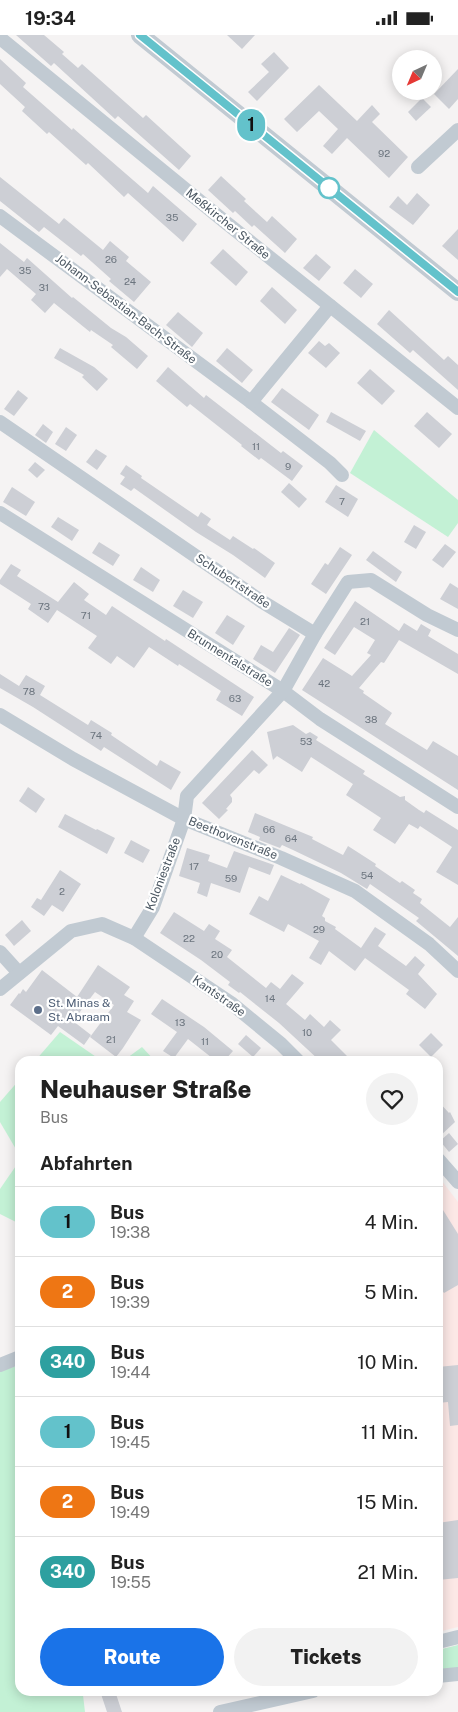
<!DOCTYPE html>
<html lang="de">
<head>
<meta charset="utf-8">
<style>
	body { margin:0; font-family:"Public Sans",sans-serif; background:#f2f2f2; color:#222; height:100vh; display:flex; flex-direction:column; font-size:19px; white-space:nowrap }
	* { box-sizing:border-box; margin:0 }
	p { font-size:16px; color:#767676 }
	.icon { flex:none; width:28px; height:28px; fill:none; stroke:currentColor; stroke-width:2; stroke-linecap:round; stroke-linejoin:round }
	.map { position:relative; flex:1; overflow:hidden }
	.sheet { position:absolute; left:15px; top:1021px; width:428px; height:640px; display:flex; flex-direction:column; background:#fff; border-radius:15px; box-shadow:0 2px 12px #0003 }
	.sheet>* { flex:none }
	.badge { padding:0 10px; border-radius:16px; font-size:18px; line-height:32px }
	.needle { width:32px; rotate:224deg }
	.controls { position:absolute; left:392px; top:15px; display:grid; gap:10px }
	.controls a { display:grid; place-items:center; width:50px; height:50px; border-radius:50%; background:#fff; box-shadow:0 2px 12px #0003; font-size:25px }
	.map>.badge { position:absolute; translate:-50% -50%; box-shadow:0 0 0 2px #fff }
	h2 { padding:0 25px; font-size:19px; line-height:45px }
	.round { display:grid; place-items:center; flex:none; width:52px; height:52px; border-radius:26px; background:#f2f2f2 }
	.head { display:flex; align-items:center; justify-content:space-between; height:85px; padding:0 25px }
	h1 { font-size:24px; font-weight:800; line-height:38px }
	.cta { display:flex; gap:10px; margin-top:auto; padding:10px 25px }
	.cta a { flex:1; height:58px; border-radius:30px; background:#1a73e8; color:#fff; font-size:20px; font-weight:800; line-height:58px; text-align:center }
	.cta a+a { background:#f2f2f2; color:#222 }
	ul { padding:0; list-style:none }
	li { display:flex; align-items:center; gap:15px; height:70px; padding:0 25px; border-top:1px solid #e0e0e0 }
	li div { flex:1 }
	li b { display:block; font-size:19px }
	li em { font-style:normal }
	li .badge { min-width:55px; font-weight:700; text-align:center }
	.status { display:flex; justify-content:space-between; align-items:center; height:35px; padding:0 25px; background:#fff; direction:ltr }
	.status svg { height:14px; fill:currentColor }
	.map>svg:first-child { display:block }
	.medical { fill:#fce8e6 }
	.green { fill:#c3f1d5 }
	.building { fill:#cdcfd5 }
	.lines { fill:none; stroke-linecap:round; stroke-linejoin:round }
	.minor { stroke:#c1cad2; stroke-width:14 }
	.tertiary { stroke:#c1cad2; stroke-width:18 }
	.line-casing { stroke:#fff; stroke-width:11 }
	.line { stroke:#63c2cb; stroke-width:8 }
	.stop-dot { fill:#fff; stroke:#63c2cb; stroke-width:2.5 }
	.service-dot { fill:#5c6f8a; stroke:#fff; stroke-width:2 }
	.labels { text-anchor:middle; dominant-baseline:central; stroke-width:4.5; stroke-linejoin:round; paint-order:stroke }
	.number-label { font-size:10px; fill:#6b747e }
	.street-label { font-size:12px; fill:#4a5661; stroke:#fff }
	.service-label { font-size:12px; fill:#4e5e75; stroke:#fff; text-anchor:start }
</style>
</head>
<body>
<div class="status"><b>19:34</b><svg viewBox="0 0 49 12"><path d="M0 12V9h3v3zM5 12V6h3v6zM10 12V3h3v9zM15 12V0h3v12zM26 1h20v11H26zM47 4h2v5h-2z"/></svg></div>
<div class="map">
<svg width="458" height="1677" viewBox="0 0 458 1677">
	<rect width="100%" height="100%" fill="#f5f3f3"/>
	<path class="medical" d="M 438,1141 L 458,1167 L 458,1592 L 438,1597 Z"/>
	<g class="green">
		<path d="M 374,395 L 458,465 L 458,488 L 448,502 L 350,438 Z"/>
		<path d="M 60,997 L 102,1026 L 35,1026 Z"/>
		<path d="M 142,1012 L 155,1026 L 123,1026 Z"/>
		<path d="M 20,1044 L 20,1121 L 0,1087 L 0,1067 Z"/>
		<path d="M 20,1125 L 20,1189 L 0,1179 L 0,1154 Z"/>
		<path d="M 20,1330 L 20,1656 L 85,1656 L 83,1660 L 85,1677 L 0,1677 L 0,1336 Z"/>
		<path d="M 458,1610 L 458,1633 L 438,1635 L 438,1615 Z"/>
	</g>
	<g class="building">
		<path d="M 16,0 L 44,0 L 64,17 L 62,19 L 78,33 L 82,29 L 143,83 L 146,80 L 191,121 L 179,135 L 118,81 L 115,84 L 54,28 L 51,31 Z"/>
		<path d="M 227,0 L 255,0 L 242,14 Z"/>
		<path d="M 274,17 L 289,33 L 257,66 L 248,57 L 269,37 L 261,29 Z"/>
		<path d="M 0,24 L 26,48 L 23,52 L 72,95 L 73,93 L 148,158 L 153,151 L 197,189 L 183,207 L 128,158 L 124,162 L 88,128 L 86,130 L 49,97 L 47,99 L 22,76 L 25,72 L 0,49 Z"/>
		<path d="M 458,34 L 458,64 L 449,74 L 434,59 Z"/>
		<path d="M 319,50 L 357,86 L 372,70 L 380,79 L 372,87 L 408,122 L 389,143 L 347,103 L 332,119 L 323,111 L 338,94 L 319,76 L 297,97 L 284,84 Z"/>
		<path d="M 422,63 L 431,72 L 416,86 L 408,77 Z"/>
		<path d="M 221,141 L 246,164 L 244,166 L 267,187 L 272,181 L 297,204 L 285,218 L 254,190 L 252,192 L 235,176 L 233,178 L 208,155 Z"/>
		<path d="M 0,142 L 59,189 L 64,183 L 103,215 L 110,206 L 129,222 L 126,226 L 151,247 L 134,267 L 109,246 L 111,244 L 83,219 L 81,221 L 44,192 L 39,197 L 0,166 Z"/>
		<path d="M 417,158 L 430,170 L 413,190 L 389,172 L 398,161 L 407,170 Z"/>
		<path d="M 458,194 L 458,225 L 442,211 Z"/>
		<path d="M 0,208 L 24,227 L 27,223 L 72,263 L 73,262 L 111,293 L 126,302 L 148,321 L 137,334 L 111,312 L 113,310 L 91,295 L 90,297 L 54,268 L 45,278 L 31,265 L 36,259 L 7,234 L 0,242 Z"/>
		<path d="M 223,214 L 248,237 L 236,251 L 210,228 Z"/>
		<path d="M 316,219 L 331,232 L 319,246 L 303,233 Z"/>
		<path d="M 355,234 L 373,249 L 361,263 L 343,248 Z"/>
		<path d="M 272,252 L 297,275 L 285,289 L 260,266 Z"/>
		<path d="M 389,275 L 444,325 L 448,321 L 458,330 L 458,355 L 413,315 L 410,318 L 377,289 Z"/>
		<path d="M 178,277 L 203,298 L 192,312 L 166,290 Z"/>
		<path d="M 319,306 L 325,311 L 329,308 L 340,318 L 326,333 L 308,318 Z"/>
		<path d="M 60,313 L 94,332 L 108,344 L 97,356 L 82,342 L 84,340 L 54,323 Z"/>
		<path d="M 227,313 L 253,335 L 242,348 L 216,326 Z"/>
		<path d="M 168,332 L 204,363 L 206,360 L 281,418 L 283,416 L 303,431 L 292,446 L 261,423 L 259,425 L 241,411 L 242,410 L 190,369 L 187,372 L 156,346 Z"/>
		<path d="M 370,334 L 395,356 L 382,370 L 357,348 Z"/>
		<path d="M 282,353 L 319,380 L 309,395 L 271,367 Z"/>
		<path d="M 18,355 L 28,363 L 14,381 L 4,374 Z"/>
		<path d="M 331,377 L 366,396 L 360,406 L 326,387 Z"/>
		<path d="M 427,377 L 452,399 L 439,413 L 414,391 Z"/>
		<path d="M 43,389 L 53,397 L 46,408 L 35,400 Z"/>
		<path d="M 66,392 L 77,400 L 66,416 L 55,409 Z"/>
		<path d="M 96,414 L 107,421 L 97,435 L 86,427 Z"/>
		<path d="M 35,427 L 45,435 L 37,443 L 28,435 Z"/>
		<path d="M 126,430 L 142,441 L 141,443 L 198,482 L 201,477 L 211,484 L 207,490 L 230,505 L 233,501 L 253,514 L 254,513 L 275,528 L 265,543 L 233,520 L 196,497 L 134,453 L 131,456 L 120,449 L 125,442 L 120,439 Z"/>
		<path d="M 289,448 L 307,464 L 299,473 L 281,457 Z"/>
		<path d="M 336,450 L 358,464 L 348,482 L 325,467 Z"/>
		<path d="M 12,452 L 35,467 L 26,481 L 3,467 Z"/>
		<path d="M 58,482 L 79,495 L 72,506 L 51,492 Z"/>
		<path d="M 414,490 L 426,497 L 416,514 L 404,507 Z"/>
		<path d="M 99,507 L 120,520 L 113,531 L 92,518 Z"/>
		<path d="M 445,509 L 456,517 L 443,533 L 432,525 Z"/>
		<path d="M 340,512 L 352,520 L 326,559 L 311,549 L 325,528 L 328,530 Z"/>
		<path d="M 373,516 L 402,537 L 396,547 L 366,525 Z"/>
		<path d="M 11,529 L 21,535 L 17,541 L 58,567 L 74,547 L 89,559 L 84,565 L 106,580 L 112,571 L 165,606 L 166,604 L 254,662 L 242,681 L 216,665 L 221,656 L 179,629 L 178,631 L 149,612 L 134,633 L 117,621 L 111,629 L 88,613 L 97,601 L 57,575 L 48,588 L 28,574 L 31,569 L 0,549 L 0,545 Z"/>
		<path d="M 141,532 L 160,545 L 153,557 L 133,545 Z"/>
		<path d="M 450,548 L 458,553 L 458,574 L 440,564 Z"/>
		<path d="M 183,555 L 203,567 L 193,583 L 173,571 Z"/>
		<path d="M 355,566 L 399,596 L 404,588 L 417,596 L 421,589 L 431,595 L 428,601 L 458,619 L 458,639 L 399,605 L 384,628 L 381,627 L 359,653 L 364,656 L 363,658 L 392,678 L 385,689 L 427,715 L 433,706 L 458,721 L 458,755 L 302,655 L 323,623 L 352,641 L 371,620 L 367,618 L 375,605 L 354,592 L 335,620 L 324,613 Z"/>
		<path d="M 227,580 L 245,591 L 233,610 L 215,598 Z"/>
		<path d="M 289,593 L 300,600 L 275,638 L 253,624 L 261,610 L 273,617 Z"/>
		<path d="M 0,639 L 19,651 L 26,640 L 45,651 L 40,660 L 88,690 L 91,685 L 112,698 L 111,700 L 157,731 L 160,725 L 181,737 L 171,755 L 104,712 L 101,716 L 33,672 L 0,653 Z"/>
		<path d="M 293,690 L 306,699 L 310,697 L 318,702 L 316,705 L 365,736 L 363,739 L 400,762 L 405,761 L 405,765 L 419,775 L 424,778 L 426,775 L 458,795 L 458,850 L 436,837 L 452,812 L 420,791 L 418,794 L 409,789 L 395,809 L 373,795 L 381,783 L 346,760 L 353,749 L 311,722 L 302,737 L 277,721 L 273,725 L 267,697 Z"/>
		<path d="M 252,715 L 268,730 L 259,739 L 254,735 L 230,760 L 232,763 L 232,767 L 226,774 L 228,775 L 219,784 L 202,768 Z"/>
		<path d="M 28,752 L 45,764 L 36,778 L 19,766 Z"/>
		<path d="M 255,778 L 313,802 L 312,804 L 343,820 L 348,811 L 376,829 L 375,831 L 400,848 L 402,846 L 415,855 L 413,858 L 422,864 L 420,868 L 450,892 L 458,882 L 458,921 L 416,886 L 419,883 L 370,849 L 367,854 L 341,838 L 293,815 L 282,810 L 280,813 L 259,805 L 260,802 L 248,797 Z"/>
		<path d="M 65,779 L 96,795 L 97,794 L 115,803 L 107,819 L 58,792 Z"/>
		<path d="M 131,805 L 150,815 L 143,828 L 124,818 Z"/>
		<path d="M 187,813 L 210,820 L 208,826 L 227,833 L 234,816 L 274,830 L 270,840 L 249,832 L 240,858 L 211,848 L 207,862 L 197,858 L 200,848 L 179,841 Z"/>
		<path d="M 60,835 L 81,849 L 63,877 L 52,870 L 44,881 L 31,872 L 37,863 L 41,865 Z"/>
		<path d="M 281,840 L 300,849 L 301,848 L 330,864 L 322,881 L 325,883 L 325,886 L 336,892 L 335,894 L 361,913 L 375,892 L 386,899 L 378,911 L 406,931 L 415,921 L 425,930 L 418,939 L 437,959 L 425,974 L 406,959 L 409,955 L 365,923 L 355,936 L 329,916 L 321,930 L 309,923 L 319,906 L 288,889 L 284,897 L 249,879 L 259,861 L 268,866 Z"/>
		<path d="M 174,877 L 204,896 L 209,889 L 220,896 L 215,904 L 232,915 L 227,922 L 266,953 L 271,947 L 280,954 L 292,939 L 304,948 L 286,969 L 305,985 L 310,979 L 324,992 L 330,985 L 341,995 L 331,1005 L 352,1026 L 320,1026 L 279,988 L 240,957 L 239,958 L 228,950 L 230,947 L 201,925 L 160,898 Z"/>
		<path d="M 22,885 L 31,896 L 14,911 L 5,900 Z"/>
		<path d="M 98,930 L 130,952 L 124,960 L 134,966 L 127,977 L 141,985 L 123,1013 L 116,1022 L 90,1002 L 114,970 L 95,957 L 73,986 L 91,1000 L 84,1010 L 58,991 L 51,1000 L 10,970 L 19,958 L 20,959 L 23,954 L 26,957 L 42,935 L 77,962 Z"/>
		<path d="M 162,964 L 204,992 L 233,1016 L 224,1026 L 216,1026 L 188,1004 L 174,1023 L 163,1016 L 177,997 L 151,979 Z"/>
		<path d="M 431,998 L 443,1010 L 431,1022 L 419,1010 Z"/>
		<path d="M 246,1000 L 261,1013 L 253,1022 L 238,1009 Z"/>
		<path d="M 438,1066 L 449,1078 L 450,1077 L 455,1087 L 438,1103 Z"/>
		<path d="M 449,1098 L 458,1109 L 449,1117 L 440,1106 Z"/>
		<path d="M 438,1167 L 458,1199 L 458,1250 L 444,1258 L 441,1254 L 438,1256 Z"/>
		<path d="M 458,1330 L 458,1390 L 450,1391 L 448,1367 L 438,1368 L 438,1332 Z"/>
		<path d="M 458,1485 L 458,1543 L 438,1545 L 438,1488 Z"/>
		<path d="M 100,1656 L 115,1656 L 122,1677 L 107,1677 Z"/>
	</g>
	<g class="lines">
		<g class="minor">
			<path d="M 0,3 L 224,186 L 458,373"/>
			<path d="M 418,132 L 458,95"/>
			<path d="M 0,181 L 251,367 L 330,428 L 342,440"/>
			<path d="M 251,367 L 330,271"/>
			<path d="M 0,387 L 261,566 L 315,599"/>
			<path d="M 0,478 L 283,656 L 320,684 L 458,772"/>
			<path d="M 0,680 L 73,724 L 184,784 L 281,823 L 355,856 L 429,909 L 458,936"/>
			<path d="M 134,903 L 153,872 L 184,784 L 187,761 L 283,656 L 315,599 L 348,547 L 371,545 L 427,580 L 458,595"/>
			<path d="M 0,917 L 19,938"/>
			<path d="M 0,954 L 71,896 L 102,889 L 134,903 L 231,968 L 281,1009 L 298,1026"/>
			<path d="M 438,1124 L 458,1147"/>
			<path d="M 0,1330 L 20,1322"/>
			<path d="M 438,1607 L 458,1602"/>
			<path d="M 438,1641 L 458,1639"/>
			<path d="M 220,1677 L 313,1656"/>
		</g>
		<path class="tertiary" d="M 140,0 L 458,257"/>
	</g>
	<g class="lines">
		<g class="line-casing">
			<path id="line" d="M 140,0 L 458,257"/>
		</g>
		<use href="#line" class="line"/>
	</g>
	<circle class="stop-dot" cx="329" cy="153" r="10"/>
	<circle class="service-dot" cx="38" cy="975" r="5"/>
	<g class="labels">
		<g class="number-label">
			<text x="384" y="118">92</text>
			<text x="172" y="182">35</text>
			<text x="111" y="224">26</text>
			<text x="25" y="235">35</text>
			<text x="130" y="246">24</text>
			<text x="44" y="252">31</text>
			<text x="256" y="411">11</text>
			<text x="288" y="431">9</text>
			<text x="342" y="466">7</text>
			<text x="44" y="571">73</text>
			<text x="86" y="580">71</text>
			<text x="365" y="586">21</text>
			<text x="324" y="648">42</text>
			<text x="29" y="656">78</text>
			<text x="235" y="663">63</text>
			<text x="371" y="684">38</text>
			<text x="96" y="700">74</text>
			<text x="306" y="706">53</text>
			<text x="269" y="794">66</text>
			<text x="291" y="803">64</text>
			<text x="194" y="831">17</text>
			<text x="367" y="840">54</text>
			<text x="231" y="843">59</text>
			<text x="62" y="856">2</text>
			<text x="319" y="894">29</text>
			<text x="189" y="903">22</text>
			<text x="217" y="919">20</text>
			<text x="270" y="963">14</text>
			<text x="180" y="987">13</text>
			<text x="307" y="997">10</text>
			<text x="111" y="1004">21</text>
			<text x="205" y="1006">11</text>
		</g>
		<g class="street-label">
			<text transform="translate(228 189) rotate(39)">Meßkircher Straße</text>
			<text transform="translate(126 274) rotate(37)">Johann-Sebastian-Bach-Straße</text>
			<text transform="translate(233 546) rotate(34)">Schubertstraße</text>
			<text transform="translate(230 623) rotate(32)">Brunnentalstraße</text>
			<text transform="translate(233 803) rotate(22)">Beethovenstraße</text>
			<text transform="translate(163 839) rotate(-69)">Koloniestraße</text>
			<text transform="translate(219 961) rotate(35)">Kantstraße</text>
		</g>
		<g class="service-label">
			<text x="48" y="968">St. Minas &amp;<tspan x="48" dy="14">St. Abraam</tspan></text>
		</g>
	</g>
</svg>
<div class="controls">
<a><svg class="needle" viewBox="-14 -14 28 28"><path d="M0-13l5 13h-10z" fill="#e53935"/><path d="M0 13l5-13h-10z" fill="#767676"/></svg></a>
</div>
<b class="badge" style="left:251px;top:90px;background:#63c2cb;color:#111">1</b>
<section class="sheet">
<div class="head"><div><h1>Neuhauser Straße</h1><p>Bus</p></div><a class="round"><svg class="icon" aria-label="heart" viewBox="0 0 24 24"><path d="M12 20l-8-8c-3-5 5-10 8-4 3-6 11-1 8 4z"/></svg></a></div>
<h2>Abfahrten</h2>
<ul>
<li><span class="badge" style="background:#63c2cb;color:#111">1</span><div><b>Bus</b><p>19:38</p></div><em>4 Min.</em></li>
<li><span class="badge" style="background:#ee7614;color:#fff">2</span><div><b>Bus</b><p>19:39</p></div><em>5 Min.</em></li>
<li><span class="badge" style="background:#2da0a0;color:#fff">340</span><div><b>Bus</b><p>19:44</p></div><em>10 Min.</em></li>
<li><span class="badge" style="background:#63c2cb;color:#111">1</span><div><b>Bus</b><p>19:45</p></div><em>11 Min.</em></li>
<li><span class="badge" style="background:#ee7614;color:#fff">2</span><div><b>Bus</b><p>19:49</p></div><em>15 Min.</em></li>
<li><span class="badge" style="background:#2da0a0;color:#fff">340</span><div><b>Bus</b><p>19:55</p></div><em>21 Min.</em></li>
</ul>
<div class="cta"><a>Route</a><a>Tickets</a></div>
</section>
</div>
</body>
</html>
